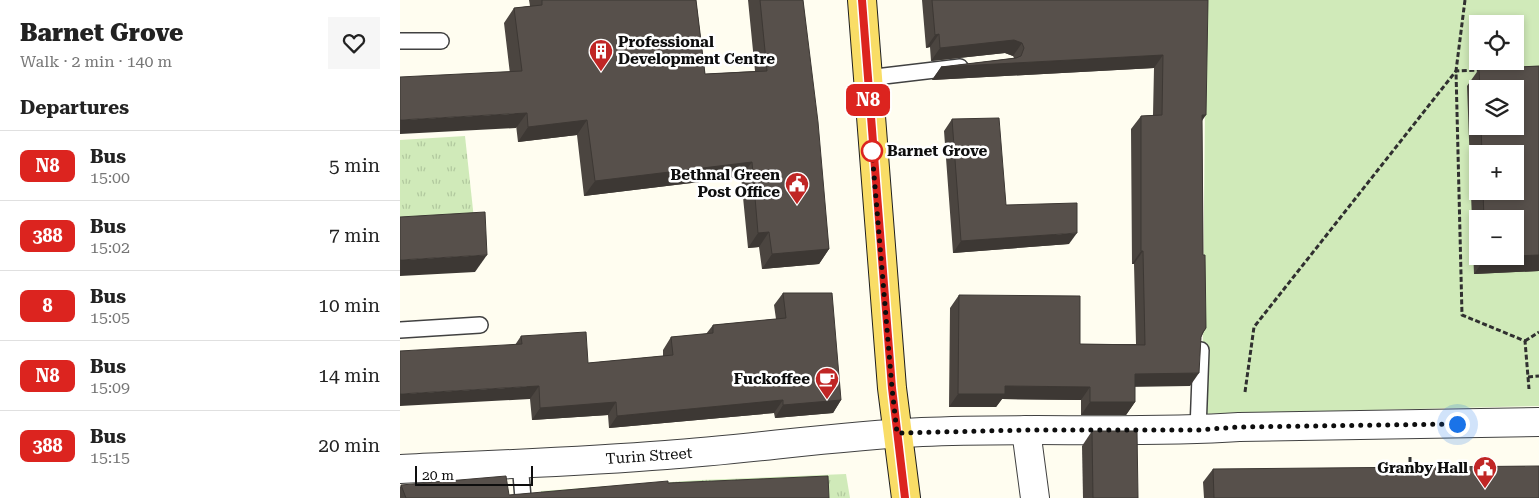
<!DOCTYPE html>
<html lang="en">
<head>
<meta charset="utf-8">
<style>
	body { margin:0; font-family:"Roboto Serif",serif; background:#f6f6f6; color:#222; height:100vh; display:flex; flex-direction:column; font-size:19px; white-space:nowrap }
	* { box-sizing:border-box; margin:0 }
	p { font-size:16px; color:#767676 }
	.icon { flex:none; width:28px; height:28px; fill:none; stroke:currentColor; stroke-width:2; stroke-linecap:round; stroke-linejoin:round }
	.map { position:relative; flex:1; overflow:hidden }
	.panel { display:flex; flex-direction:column; background:#fff; width:400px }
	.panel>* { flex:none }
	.badge { padding:0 10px; border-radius:8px; font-size:18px; line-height:32px }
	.controls { position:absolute; left:1069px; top:15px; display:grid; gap:10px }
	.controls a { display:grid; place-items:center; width:55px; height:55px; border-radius:0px; background:#fff; box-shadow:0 2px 8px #0003; font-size:25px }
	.scale { position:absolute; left:15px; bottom:12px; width:118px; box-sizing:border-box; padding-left:5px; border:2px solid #0e0e0e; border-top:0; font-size:14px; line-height:18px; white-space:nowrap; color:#0e0e0e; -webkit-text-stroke:4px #fff; paint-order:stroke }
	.you { position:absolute; width:25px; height:25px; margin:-12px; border:4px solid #fff; border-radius:50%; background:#1a73e8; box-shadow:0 0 0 8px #1a73e833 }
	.map>.badge { position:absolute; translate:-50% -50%; box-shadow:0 0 0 2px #fff }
	h2 { padding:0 20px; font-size:19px; line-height:45px }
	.round { display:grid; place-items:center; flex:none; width:52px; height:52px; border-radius:0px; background:#f6f6f6 }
	.headline { display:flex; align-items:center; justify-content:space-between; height:85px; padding:0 20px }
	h1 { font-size:24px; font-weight:800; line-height:38px }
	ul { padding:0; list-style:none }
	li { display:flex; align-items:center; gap:15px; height:70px; padding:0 20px; border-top:1px solid #e0e0e0 }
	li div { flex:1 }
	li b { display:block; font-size:19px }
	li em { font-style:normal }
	li .badge { min-width:55px; font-weight:700; text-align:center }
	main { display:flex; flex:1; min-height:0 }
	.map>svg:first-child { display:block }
	.grass { fill:url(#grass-tufts) }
	.park { fill:#d0eab9; fill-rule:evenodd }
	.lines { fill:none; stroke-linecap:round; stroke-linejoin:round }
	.service-casing { stroke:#414141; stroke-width:18 }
	.minor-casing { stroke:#414141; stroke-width:30 }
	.primary-casing { stroke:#1f1f1f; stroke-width:30 }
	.path { stroke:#303030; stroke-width:3; stroke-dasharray:5 2.5; stroke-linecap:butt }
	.service { stroke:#fff; stroke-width:15 }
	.minor { stroke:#fff; stroke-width:28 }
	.primary { stroke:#f9dd66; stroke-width:28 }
	.wall { fill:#4b4540; fill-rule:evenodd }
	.shaded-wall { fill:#3d3834 }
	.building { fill:#57504b; stroke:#3d3834 }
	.line-casing { stroke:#fff; stroke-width:11 }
	.line { stroke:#dc241f; stroke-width:8 }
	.walk { stroke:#0e0e0e; stroke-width:5; stroke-dasharray:0 9 }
	.stop-dot { fill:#fff; stroke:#dc241f; stroke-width:2.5 }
	.labels { text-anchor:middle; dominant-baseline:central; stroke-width:5; stroke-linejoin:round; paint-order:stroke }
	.poi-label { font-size:15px; font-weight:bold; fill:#0e0e0e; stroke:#fff; text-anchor:end }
	.stop-label { font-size:15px; font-weight:bold; fill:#0e0e0e; stroke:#fff; text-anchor:start }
	.street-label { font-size:15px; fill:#0e0e0e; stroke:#fff }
</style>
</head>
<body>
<main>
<section class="panel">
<div class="headline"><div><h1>Barnet Grove</h1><p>Walk · 2 min · 140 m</p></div><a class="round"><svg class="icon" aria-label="heart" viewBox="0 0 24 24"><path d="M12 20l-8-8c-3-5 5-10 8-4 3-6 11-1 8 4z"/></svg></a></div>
<h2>Departures</h2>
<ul>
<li><span class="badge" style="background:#dc241f;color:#fff">N8</span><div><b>Bus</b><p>15:00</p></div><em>5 min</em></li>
<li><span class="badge" style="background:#dc241f;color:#fff">388</span><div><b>Bus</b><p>15:02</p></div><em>7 min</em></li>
<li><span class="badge" style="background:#dc241f;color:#fff">8</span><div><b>Bus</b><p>15:05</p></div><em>10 min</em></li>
<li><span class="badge" style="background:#dc241f;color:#fff">N8</span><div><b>Bus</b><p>15:09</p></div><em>14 min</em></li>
<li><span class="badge" style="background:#dc241f;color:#fff">388</span><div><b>Bus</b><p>15:15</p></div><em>20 min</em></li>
</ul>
</section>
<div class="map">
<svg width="1139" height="498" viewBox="0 0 1139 498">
	<defs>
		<pattern id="grass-tufts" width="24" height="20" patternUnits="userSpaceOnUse" patternTransform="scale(1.25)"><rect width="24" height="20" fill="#d0eab9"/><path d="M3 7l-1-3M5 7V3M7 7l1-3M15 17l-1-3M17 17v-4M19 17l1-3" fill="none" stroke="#b1c89e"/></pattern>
	</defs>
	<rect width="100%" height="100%" fill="#fffdf0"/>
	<g class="grass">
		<path d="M 65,136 L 74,219 L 0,223 L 0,140 Z"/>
		<path d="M 446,474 L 450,498 L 143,498 L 141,491 L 301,480 Z"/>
	</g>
	<path class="park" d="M 806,0 L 1139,0 L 1139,406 L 802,414 ZM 1078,24 L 1115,24 L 1115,61 L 1078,61 ZM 1078,89 L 1115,89 L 1115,126 L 1078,126 ZM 1078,154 L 1115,154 L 1115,191 L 1078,191 ZM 1078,219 L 1115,219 L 1115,256 L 1078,256 Z"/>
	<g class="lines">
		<g class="service-casing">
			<g id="service">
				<path d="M 0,41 L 41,41"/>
				<path d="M 467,78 L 560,67"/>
				<path d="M 0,330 L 80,325"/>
				<path d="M 798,430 L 801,350"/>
				<path d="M 120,463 L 123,498"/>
			</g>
		</g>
		<g class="minor-casing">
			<g id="minor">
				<path d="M 626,430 L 635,498"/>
				<path d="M 0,469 C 88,465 177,462 266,455 C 351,449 436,436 522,432 C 628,427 734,434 839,427 L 1139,422"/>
			</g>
		</g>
		<g class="primary-casing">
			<path id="primary" d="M 462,0 L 492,388 L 506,498"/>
		</g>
		<g class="path">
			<path d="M 1065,0 L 1056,71 L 1062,315 L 1125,341 L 1129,389"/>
			<path d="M 1125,341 L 1139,332"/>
			<path d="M 1128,377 L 1139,376"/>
			<path d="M 845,392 L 854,327 L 1056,71 L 1080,70"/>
			<path d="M 1010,457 L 1010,471"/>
		</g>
		<use href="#service" class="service"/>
		<use href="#minor" class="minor"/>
		<use href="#primary" class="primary"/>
	</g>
	<g class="wall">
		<path d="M 129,0 L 296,0 L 305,74 L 355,71 L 348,0 L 403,0 L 429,249 L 419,264 L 362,269 L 359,247 L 348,248 L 341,177 L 184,196 L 177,135 L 118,142 L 104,23 L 114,8 L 130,6 Z"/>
		<path d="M 522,0 L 808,0 L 802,122 L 803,255 L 806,328 L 801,337 L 790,386 L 735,386 L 735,402 L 726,415 L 681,415 L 681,400 L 602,399 L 596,407 L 549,407 L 550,308 L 559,295 L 680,344 L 736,344 L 734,264 L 732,264 L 731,129 L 741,116 L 753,115 L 754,68 L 532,80 L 541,67 L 614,58 L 613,56 L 605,53 L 531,61 L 530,47 L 526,48 Z"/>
		<path d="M 1139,66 L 1139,271 L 1074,274 L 1067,86 L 1079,69 ZM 1078,89 L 1115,89 L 1115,126 L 1078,126 ZM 1078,154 L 1115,154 L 1115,191 L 1078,191 ZM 1078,219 L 1115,219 L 1115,256 L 1078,256 Z"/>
		<path d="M 552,119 L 606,205 L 669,244 L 553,253 L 544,131 Z"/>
		<path d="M 383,293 L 441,400 L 433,413 L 375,418 L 374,413 L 209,428 L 208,415 L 132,420 L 130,399 L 115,345 L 121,336 L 188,363 L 263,356 L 263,350 L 271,337 L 306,334 L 313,325 L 376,319 L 374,305 Z"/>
		<path d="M 692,431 L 738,498 L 683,498 L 682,446 Z"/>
		<path d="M 813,469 L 1139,498 L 804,498 L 803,482 Z"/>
		<path d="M 268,483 L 429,498 L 0,498 L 0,487 L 1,485 L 109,495 Z"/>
	</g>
	<g class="shaded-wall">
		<path d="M 539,34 L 530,47 L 526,48 L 535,35 Z"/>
		<path d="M 614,40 L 622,43 L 613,56 L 605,53 L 531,61 L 540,48 Z"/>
		<path d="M 763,55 L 754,68 L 532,80 L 541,67 Z"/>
		<path d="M 127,113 L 116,128 L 0,134 L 0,120 Z"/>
		<path d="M 802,115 L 806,115 L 797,128 Z"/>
		<path d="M 187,120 L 177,135 L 118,142 L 128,127 Z"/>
		<path d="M 352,162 L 341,177 L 184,196 L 195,181 Z"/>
		<path d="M 369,232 L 359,247 L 348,248 L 358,233 Z"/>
		<path d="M 677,233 L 669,244 L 553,253 L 561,241 Z"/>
		<path d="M 429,249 L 419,264 L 362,269 L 372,254 Z"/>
		<path d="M 741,251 L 743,251 L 734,264 L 732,264 Z"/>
		<path d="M 87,255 L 75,272 L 0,276 L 0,260 Z"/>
		<path d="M 1139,255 L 1139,271 L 1074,274 L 1086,257 Z"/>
		<path d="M 799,373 L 790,386 L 726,387 L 735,374 Z"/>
		<path d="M 139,386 L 130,399 L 0,406 L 0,394 Z"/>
		<path d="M 605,386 L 690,387 L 681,400 L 602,399 L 596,407 L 549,407 L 558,394 Z"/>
		<path d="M 383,400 L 374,413 L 209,428 L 217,416 Z"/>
		<path d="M 441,400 L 433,413 L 375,418 L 383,405 Z"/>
		<path d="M 216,402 L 208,415 L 132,420 L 140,408 Z"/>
		<path d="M 690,402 L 735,402 L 726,415 L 681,415 Z"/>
	</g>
	<g class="building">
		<path d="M 142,0 L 296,0 L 305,74 L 367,71 L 360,0 L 403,0 L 418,122 L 429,249 L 372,254 L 369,232 L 358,233 L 352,162 L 195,181 L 187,120 L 128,127 L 127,113 L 0,120 L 0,77 L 122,71 L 114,8 L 142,5 Z"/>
		<path d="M 532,0 L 808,0 L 806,115 L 802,115 L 803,255 L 805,255 L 806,328 L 803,332 L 801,337 L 799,373 L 735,374 L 735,402 L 690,402 L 690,387 L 605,386 L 605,394 L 558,394 L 559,295 L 680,296 L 680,344 L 745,345 L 743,251 L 741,251 L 741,116 L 762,115 L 763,55 L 541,67 L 616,58 L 621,56 L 624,48 L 622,43 L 614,40 L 540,48 L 539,34 L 535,35 Z"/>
		<path d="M 1139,66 L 1139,255 L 1115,256 L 1115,219 L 1084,219 L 1083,191 L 1115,191 L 1115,154 L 1082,154 L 1081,126 L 1115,126 L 1115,89 L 1080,89 L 1079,69 Z"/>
		<path d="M 599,118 L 606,205 L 677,203 L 677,233 L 561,241 L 552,119 Z"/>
		<path d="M 85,212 L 87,255 L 0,260 L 0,217 Z"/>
		<path d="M 383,293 L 432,293 L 441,400 L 383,405 L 383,400 L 217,416 L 216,402 L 140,408 L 139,386 L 0,394 L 0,351 L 122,344 L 121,336 L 186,332 L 188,363 L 273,355 L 271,337 L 313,333 L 313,325 L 386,318 Z"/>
		<path d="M 692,431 L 737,431 L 738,498 L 693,498 Z"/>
		<path d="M 1139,466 L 1139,498 L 814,498 L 813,469 Z"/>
		<path d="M 106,476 L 109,495 L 268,481 L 268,483 L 428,476 L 429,498 L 6,498 L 1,485 Z"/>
	</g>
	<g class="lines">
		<g class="line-casing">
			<path id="line" d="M 462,0 L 492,388 L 505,498"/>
		</g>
		<use href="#line" class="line"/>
		<path class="walk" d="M 472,151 L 492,388 L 497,433 L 626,430 L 798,430 L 839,427 L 1057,424"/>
	</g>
	<defs>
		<g id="building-pin" transform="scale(1.25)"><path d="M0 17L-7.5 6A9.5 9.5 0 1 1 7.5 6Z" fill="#c02625" stroke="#fff"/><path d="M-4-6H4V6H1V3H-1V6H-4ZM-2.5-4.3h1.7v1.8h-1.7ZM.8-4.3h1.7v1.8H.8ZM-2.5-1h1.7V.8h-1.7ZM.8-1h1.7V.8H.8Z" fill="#fff"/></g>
		<g id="civic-pin" transform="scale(1.25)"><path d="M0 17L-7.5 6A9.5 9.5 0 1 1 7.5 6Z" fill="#c02625" stroke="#fff"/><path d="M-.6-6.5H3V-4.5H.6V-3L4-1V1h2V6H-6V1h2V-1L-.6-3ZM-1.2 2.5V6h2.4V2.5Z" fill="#fff"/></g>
		<g id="cafe-pin" transform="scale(1.25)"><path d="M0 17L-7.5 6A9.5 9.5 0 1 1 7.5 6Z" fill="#c02625" stroke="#fff"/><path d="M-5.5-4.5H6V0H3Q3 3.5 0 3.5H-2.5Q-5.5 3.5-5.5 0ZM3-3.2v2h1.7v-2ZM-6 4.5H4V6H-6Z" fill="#fff"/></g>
	</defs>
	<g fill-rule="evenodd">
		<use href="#building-pin" x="201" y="51"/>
		<use href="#civic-pin" x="397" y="184"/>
		<use href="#cafe-pin" x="427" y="379"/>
		<use href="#civic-pin" x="1085" y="468"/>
	</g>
	<circle class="stop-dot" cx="472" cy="151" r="10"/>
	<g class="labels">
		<g class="poi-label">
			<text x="218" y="42" text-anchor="start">Professional<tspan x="218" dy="17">Development Centre</tspan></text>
			<text x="380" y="175">Bethnal Green<tspan x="380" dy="17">Post Office</tspan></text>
			<text x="410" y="379">Fuckoffee</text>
			<text x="1068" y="468">Granby Hall</text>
		</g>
		<g class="stop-label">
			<text x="487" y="151">Barnet Grove</text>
		</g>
		<g class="street-label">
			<text transform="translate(249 456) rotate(-4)">Turin Street</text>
		</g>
	</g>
</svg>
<div class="controls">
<a><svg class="icon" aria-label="locate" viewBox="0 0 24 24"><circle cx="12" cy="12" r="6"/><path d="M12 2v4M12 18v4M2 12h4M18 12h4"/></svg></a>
<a><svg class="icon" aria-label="layers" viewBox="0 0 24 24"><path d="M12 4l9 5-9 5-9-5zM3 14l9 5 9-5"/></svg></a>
<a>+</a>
<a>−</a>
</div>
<div class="scale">20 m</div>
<div class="you" style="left:1057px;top:424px"></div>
<b class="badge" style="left:468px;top:100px;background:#dc241f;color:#fff">N8</b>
</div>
</main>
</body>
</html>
